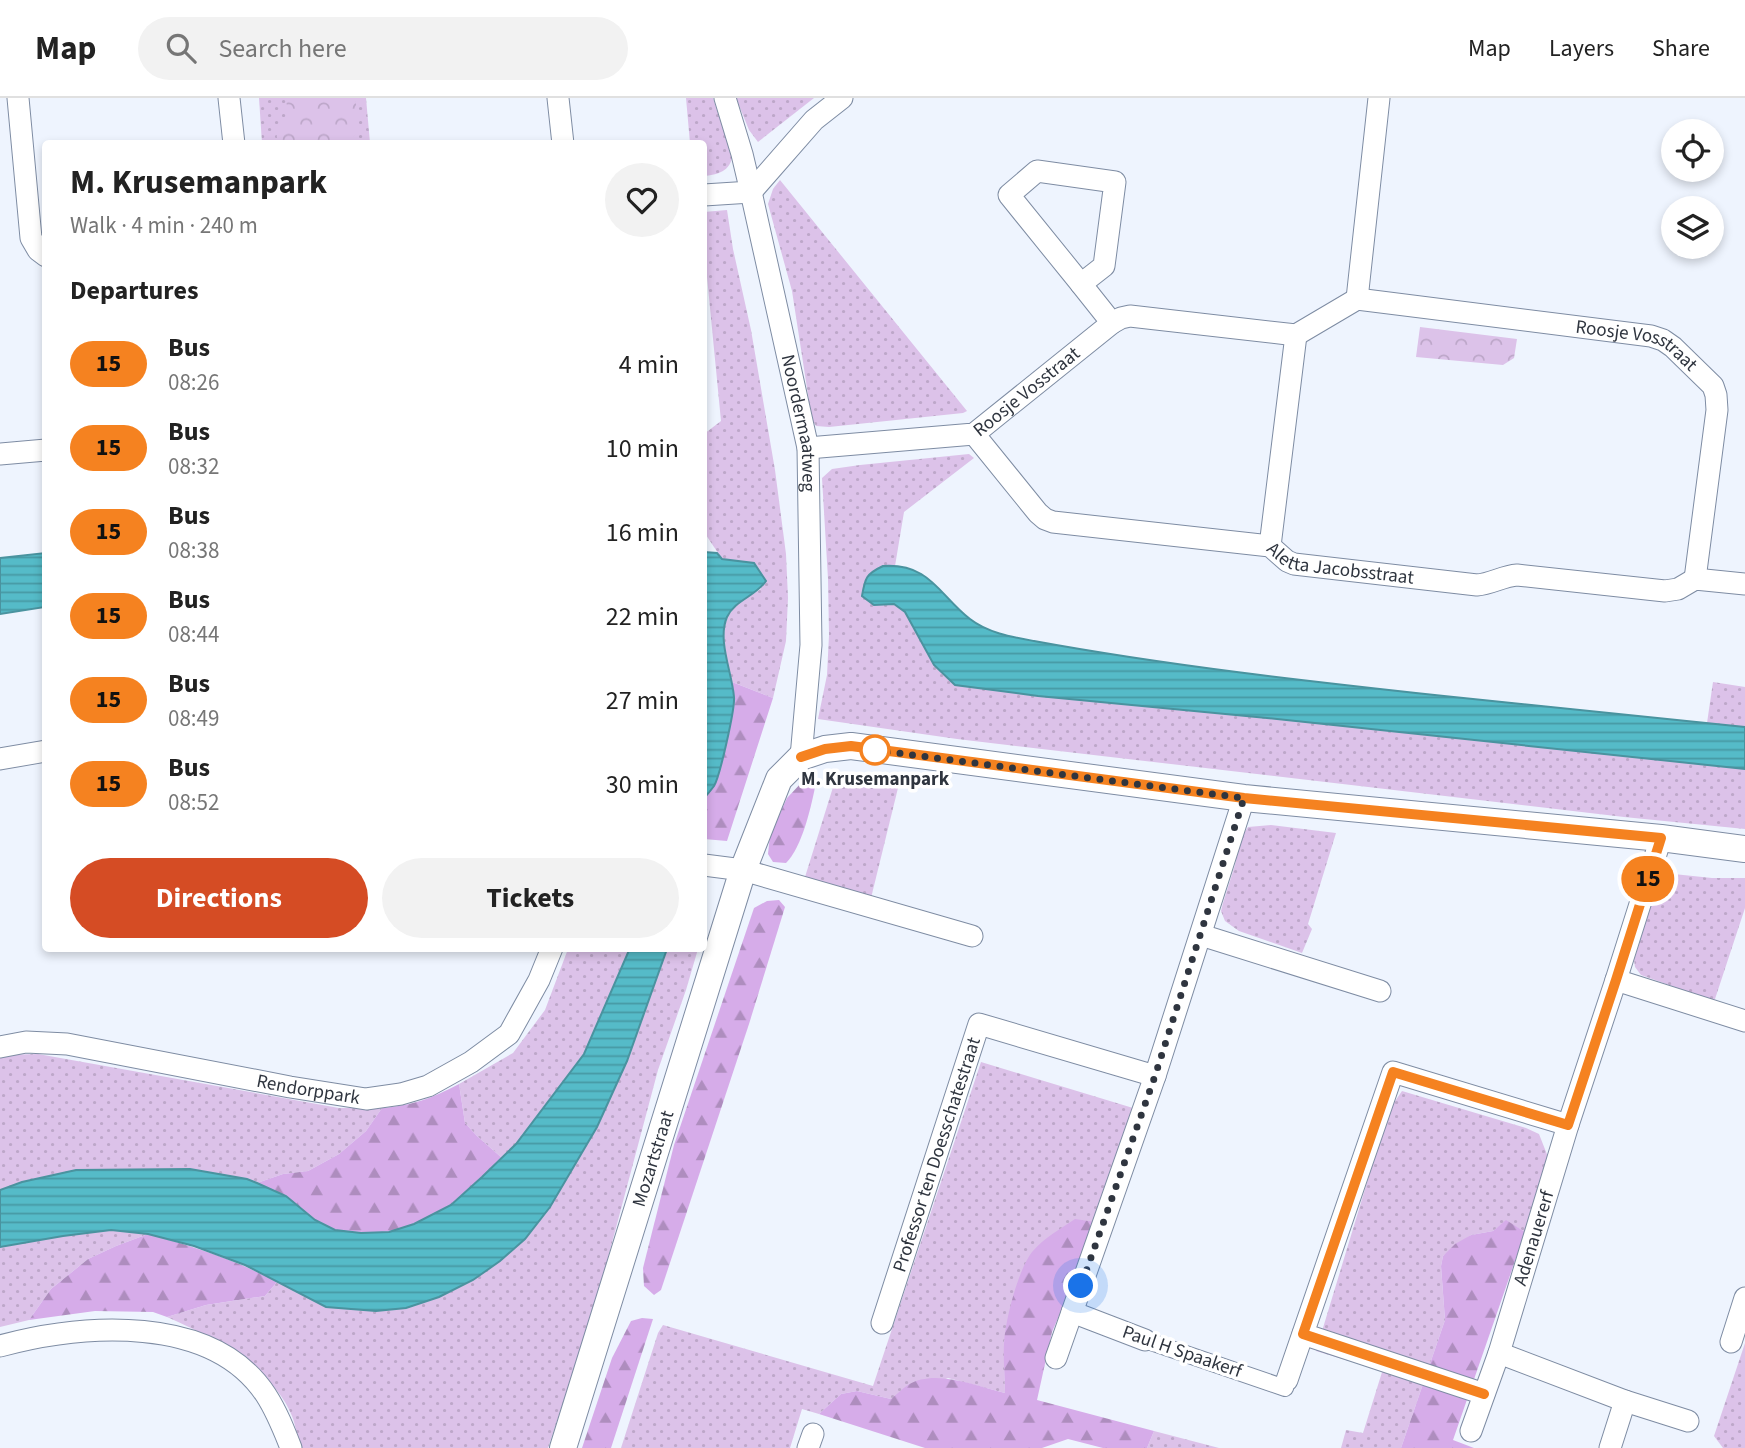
<!DOCTYPE html>
<html lang="en">
<head>
<meta charset="utf-8">
<style>
	body { margin:0; font-family:"Source Sans 3",sans-serif; background:#f2f2f2; color:#222; height:100vh; display:flex; flex-direction:column; font-size:26px; white-space:nowrap }
	* { box-sizing:border-box; margin:0 }
	p { font-size:23px; color:#767676 }
	.icon { flex:none; width:38px; height:38px; fill:none; stroke:currentColor; stroke-width:2; stroke-linecap:round; stroke-linejoin:round }
	.map { position:relative; flex:1; overflow:hidden }
	.panel { position:absolute; left:42px; top:42px; width:665px; height:812px; display:flex; flex-direction:column; background:#fff; border-radius:7px; box-shadow:0 4px 10px #0003 }
	.panel>* { flex:none }
	.badge { padding:0 14px; border-radius:23px; font-size:24px; line-height:46px }
	.tools { position:absolute; left:1661px; top:21px; display:grid; gap:14px }
	.tools a { display:grid; place-items:center; width:63px; height:63px; border-radius:50%; background:#fff; box-shadow:0 4px 10px #0003; font-size:35px }
	.you { position:absolute; width:35px; height:35px; margin:-18px; border:5px solid #fff; border-radius:50%; background:#1a73e8; box-shadow:0 0 0 10px #1a73e833 }
	.map>.badge { position:absolute; translate:-50% -50%; box-shadow:0 0 0 4px #fff }
	h2 { padding:0 28px; font-size:26px; line-height:63px }
	.round { display:grid; place-items:center; flex:none; width:74px; height:74px; border-radius:37px; background:#f2f2f2 }
	.head { display:flex; align-items:center; justify-content:space-between; height:119px; padding:0 28px }
	h1 { font-size:33px; font-weight:700; line-height:52px }
	.primary-button { display:flex; gap:14px; margin-top:auto; padding:14px 28px }
	.primary-button a { flex:1; height:80px; border-radius:42px; background:#d54c24; color:#fff; font-size:28px; font-weight:700; line-height:80px; text-align:center }
	.primary-button a+a { background:#f2f2f2; color:#222 }
	ul { padding:0; list-style:none }
	li { display:flex; align-items:center; gap:21px; height:84px; padding:0 28px }
	li div { flex:1 }
	li b { display:block; font-size:26px }
	li em { font-style:normal }
	li .badge { min-width:77px; font-weight:700; text-align:center }
	header { display:flex; align-items:center; gap:42px; box-sizing:border-box; height:98px; padding:0 35px; background:#fff; border-bottom:2px solid #e0e0e0 }
	header strong { font-size:33px }
	nav { display:flex; gap:38px; margin-inline-start:auto; font-size:24px }
	.search { width:490px; height:63px; background:#f2f2f2; display:flex; align-items:center; gap:18px; box-sizing:border-box; padding:0 24px; border-radius:38px; color:#767676; font-size:26px }
	.map>svg:first-child { display:block }
	.grass { fill:url(#grass-dots) }
	.forest { fill:url(#forest-firs) }
	.park { fill:url(#park-crowns) }
	.water { fill:url(#water-rules); stroke:#4a939f; stroke-width:2 }
	.lines { fill:none; stroke-linecap:round; stroke-linejoin:round }
	.pedestrian-casing { stroke:#7e8ca3; stroke-width:18 }
	.minor-casing { stroke:#7e8ca3; stroke-width:23 }
	.tertiary-casing { stroke:#7e8ca3; stroke-width:28 }
	.pedestrian { stroke:#fff; stroke-width:16 }
	.minor { stroke:#fff; stroke-width:21 }
	.tertiary { stroke:#fff; stroke-width:26 }
	.line-casing { stroke:#fff; stroke-width:16 }
	.line { stroke:#f58220; stroke-width:10 }
	.walk { stroke:#2f353f; stroke-width:7; stroke-dasharray:0 12.6 }
	.stop-dot { fill:#fff; stroke:#f58220; stroke-width:3.5 }
	.labels { text-anchor:middle; dominant-baseline:central; stroke-width:7; stroke-linejoin:round; paint-order:stroke }
	.street-label { font-size:19px; fill:#2f353f; stroke:#fff }
	.stop-label { font-size:19px; font-weight:bold; fill:#2f353f; stroke:#fff }
</style>
</head>
<body>
<header>
<strong>Map</strong>
<div class="search"><svg class="icon" aria-label="search" viewBox="0 0 24 24"><circle cx="10" cy="10" r="6"/><path d="M15 15l6 6"/></svg>Search here</div>
<nav><a>Map</a><a>Layers</a><a>Share</a></nav>
</header>
<div class="map">
<svg width="1745" height="1350" viewBox="0 0 1745 1350">
	<defs>
		<pattern id="grass-dots" width="8" height="8" patternUnits="userSpaceOnUse" patternTransform="scale(1.75)"><rect width="8" height="8" fill="#dcc2e9"/><path d="M2 2h.1M6 6h.1" fill="none" stroke="#bda7c9" stroke-width="1.8" stroke-linecap="round"/></pattern>
		<pattern id="forest-firs" width="22" height="20" patternUnits="userSpaceOnUse" patternTransform="scale(1.75)"><rect width="22" height="20" fill="#d6ace9"/><path d="M5 1l3.5 6h-7zM16 11l3.5 6h-7z" fill="#ae8dbe"/></pattern>
		<pattern id="park-crowns" width="20" height="18" patternUnits="userSpaceOnUse" patternTransform="scale(1.75)"><rect width="20" height="18" fill="#dcc2e9"/><path d="M2 6a3 3 0 1 1 6 0M12 15a3 3 0 1 1 6 0" fill="none" stroke="#bda7c9"/></pattern>
		<pattern id="water-rules" width="6" height="5" patternUnits="userSpaceOnUse" patternTransform="scale(1.75)"><rect width="6" height="5" fill="#55bbc8"/><path d="M0 2.5h6" fill="none" stroke="#4799a4"/></pattern>
	</defs>
	<rect width="100%" height="100%" fill="#eef4fe"/>
	<g class="grass">
		<path d="M 259,0 L 366,0 L 370,45 L 262,45 Z"/>
		<path d="M 686,0 L 713,0 L 732,58 C 731,73 717,77 704,78 L 704,46 L 690,45 Z"/>
		<path d="M 736,0 L 814,0 L 758,44 L 749,32 Z"/>
		<path d="M 780,82 L 967,313 L 963,315 L 829,329 L 816,328 L 813,323 L 811,316 L 792,193 L 768,106 L 773,91 Z"/>
		<path d="M 727,112 L 733,151 L 751,232 L 775,372 L 786,456 L 788,500 L 786,543 L 773,600 L 732,584 C 727,558 714,526 738,506 C 745,500 753,496 761,491 L 754,465 L 722,461 L 704,434 L 704,336 L 721,323 L 704,148 L 704,114 Z"/>
		<path d="M 969,356 L 974,360 L 904,414 L 895,468 L 883,468 L 874,507 L 894,506 L 905,514 L 934,567 L 955,587 L 1038,598 L 1277,621 L 1745,671 L 1745,731 L 1624,719 L 957,641 L 818,621 L 827,577 L 829,537 L 828,481 L 822,380 L 832,371 L 860,367 Z"/>
		<path d="M 1713,584 L 1745,589 L 1745,629 L 1707,625 Z"/>
		<path d="M 834,686 L 898,690 L 871,800 L 805,779 Z"/>
		<path d="M 1271,727 L 1336,735 L 1308,826 L 1312,831 L 1302,855 L 1239,833 L 1225,823 L 1221,813 L 1223,805 L 1235,767 L 1240,741 L 1248,729 Z"/>
		<path d="M 1664,775 L 1712,780 L 1745,780 L 1745,810 L 1715,901 L 1711,902 L 1641,877 L 1635,869 L 1634,862 L 1660,778 Z"/>
		<path d="M 568,851 L 630,851 L 584,956 L 516,1046 L 502,1060 L 477,1038 L 465,1025 L 459,986 L 513,955 L 545,912 Z"/>
		<path d="M 667,851 L 698,851 L 686,892 L 658,972 L 597,1201 L 548,1350 L 300,1350 C 297,1340 296,1328 292,1318 C 273,1270 211,1238 167,1219 L 206,1207 L 265,1198 L 277,1184 L 326,1209 L 439,1199 L 473,1182 L 500,1163 L 525,1141 L 550,1109 L 597,1029 L 627,963 Z"/>
		<path d="M 38,956 L 339,1010 L 382,1010 L 366,1033 L 339,1056 L 308,1073 L 283,1076 L 257,1085 L 247,1081 L 190,1071 L 22,1084 L 0,1092 L 0,957 Z"/>
		<path d="M 981,964 L 1133,1010 L 1095,1124 L 1004,1243 L 1005,1295 L 948,1280 L 891,1301 L 857,1293 L 841,1296 L 819,1316 L 802,1311 L 790,1350 L 621,1350 L 658,1235 L 663,1227 L 873,1288 Z"/>
		<path d="M 1402,993 L 1526,1030 L 1539,1036 L 1548,1059 L 1525,1134 L 1506,1123 L 1493,1133 L 1471,1137 L 1443,1158 L 1441,1168 L 1445,1222 L 1401,1350 L 1341,1350 L 1346,1332 L 1363,1335 L 1388,1255 L 1355,1245 L 1349,1263 L 1316,1253 L 1389,1012 Z"/>
		<path d="M 111,1132 L 148,1136 L 116,1148 L 88,1161 L 51,1191 L 29,1222 L 0,1229 L 0,1149 L 63,1138 Z"/>
		<path d="M 1745,1245 L 1745,1350 L 1723,1350 L 1714,1338 Z"/>
		<path d="M 1154,1333 L 1219,1350 L 1147,1350 Z"/>
	</g>
	<g class="forest">
		<path d="M 732,584 L 773,600 L 727,743 L 704,741 L 704,700 L 715,687 L 734,601 Z"/>
		<path d="M 804,682 L 816,684 C 812,706 802,750 786,765 L 773,764 L 768,756 L 770,737 L 787,700 Z"/>
		<path d="M 779,802 L 785,809 L 749,926 L 661,1192 L 654,1197 L 644,1188 L 643,1170 L 674,1047 L 754,810 L 767,803 Z"/>
		<path d="M 459,986 L 465,1025 L 477,1038 L 502,1060 L 451,1107 L 414,1126 L 389,1134 L 361,1135 L 335,1132 L 315,1122 L 286,1098 L 257,1085 L 283,1076 L 308,1073 L 339,1056 L 366,1033 L 382,1010 C 414,1007 430,1001 459,986 Z"/>
		<path d="M 1075,1121 L 1095,1124 L 1073,1185 L 1052,1234 L 1037,1302 L 1154,1333 L 1147,1350 L 1103,1350 L 1068,1341 L 1042,1350 L 925,1350 L 819,1316 L 841,1296 L 857,1293 L 891,1301 C 896,1297 902,1291 908,1287 C 934,1270 977,1288 1005,1295 C 1005,1278 1003,1262 1004,1246 C 1005,1223 1018,1172 1032,1154 C 1044,1140 1060,1131 1075,1121 Z"/>
		<path d="M 1506,1122 L 1525,1134 L 1453,1342 L 1474,1350 L 1401,1350 L 1445,1222 L 1441,1168 L 1443,1158 L 1455,1146 L 1471,1137 L 1493,1133 Z"/>
		<path d="M 148,1136 C 195,1149 234,1161 277,1184 L 265,1198 L 206,1207 L 167,1219 L 153,1214 L 95,1213 L 29,1222 L 51,1191 L 88,1161 L 116,1148 Z"/>
		<path d="M 642,1220 L 653,1221 L 611,1350 L 582,1350 L 612,1260 L 631,1223 Z"/>
	</g>
	<g class="park">
		<path d="M 286,0 L 355,0 L 360,31 L 347,45 L 278,45 C 274,34 280,24 288,17 Z"/>
		<path d="M 1420,229 L 1517,241 L 1514,260 L 1503,267 L 1416,259 Z"/>
	</g>
	<g class="water">
		<path d="M 704,454 L 717,455 L 722,461 L 754,465 L 766,483 C 756,498 735,502 727,519 C 717,542 732,574 734,599 C 735,611 720,678 714,688 C 711,692 707,697 704,700 Z"/>
		<path d="M 45,455 L 45,509 L 0,516 L 0,460 Z"/>
		<path d="M 883,468 C 930,465 939,497 970,521 C 988,535 1012,539 1034,543 C 1170,568 1307,583 1444,598 C 1545,608 1645,619 1745,629 L 1745,671 L 1277,621 L 1038,598 L 955,587 L 934,567 L 905,514 L 894,506 L 874,507 L 862,498 C 865,480 866,476 883,468 Z"/>
		<path d="M 630,850 L 667,851 L 627,963 L 597,1029 L 550,1109 L 525,1141 L 500,1163 L 473,1182 L 439,1199 L 406,1210 L 376,1213 L 326,1209 L 245,1167 L 194,1148 L 148,1136 L 111,1132 L 63,1138 L 0,1149 L 0,1092 L 22,1084 L 76,1072 L 190,1071 L 247,1081 L 257,1085 L 286,1098 L 315,1122 L 335,1132 L 361,1135 L 389,1134 L 414,1126 L 451,1107 L 482,1079 L 516,1046 L 584,956 Z"/>
	</g>
	<g class="lines">
		<g class="pedestrian-casing">
			<path id="pedestrian" d="M 1145,1242 L 1285,1290 L 1287,1282"/>
		</g>
		<g class="minor-casing">
			<g id="minor">
				<path d="M 18,0 L 31,140 L 38,152 L 46,158"/>
				<path d="M 229,0 L 234,46"/>
				<path d="M 558,0 L 563,46"/>
				<path id="s1" d="M 725,0 L 742,56 L 751,94 L 808,350 L 811,547 L 801,659"/>
				<path d="M 1037,73 L 1115,84 L 1104,168 L 1081,186 L 1009,97 Z"/>
				<path d="M 751,94 L 814,22 L 842,0"/>
				<path d="M 704,97 L 751,94"/>
				<path id="s2" d="M 1081,186 L 1112,225 L 1121,220 L 1130,218 L 1296,237 L 1357,201 L 1651,238 L 1663,242 L 1673,249 L 1713,288 L 1716,297 L 1717,312 L 1695,481"/>
				<path d="M 1357,201 L 1379,0"/>
				<path id="s3" d="M 974,336 L 1038,415 L 1045,421 L 1053,424 L 1270,448 L 1287,463 L 1294,466 L 1477,487 C 1491,486 1503,478 1517,477 L 1665,493 L 1678,491 L 1695,481 L 1745,486"/>
				<path id="s4" d="M 808,350 L 974,336 L 1112,225"/>
				<path d="M 0,356 L 46,352"/>
				<path d="M 1270,448 L 1296,237"/>
				<path d="M 0,661 L 46,653"/>
				<path d="M 704,767 L 743,772 L 972,838"/>
				<path d="M 1201,837 L 1380,893"/>
				<path d="M 1616,882 L 1745,923"/>
				<path id="s5" d="M 0,949 L 26,944 L 67,946 L 290,989 L 366,1001 L 401,996 L 428,988 L 471,964 L 509,936 L 539,882 L 552,850"/>
				<path d="M 1072,1214 L 1145,1242"/>
				<path id="s6" d="M 882,1225 L 979,926 L 1155,978 L 1244,700"/>
				<path d="M 1303,1236 L 1484,1296"/>
				<path d="M 1731,1244 L 1745,1200"/>
				<path d="M 0,1248 C 82,1226 212,1215 266,1297 C 277,1314 284,1332 291,1350"/>
				<path d="M 1499,1255 L 1625,1303 L 1688,1323"/>
				<path d="M 1056,1260 L 1155,978"/>
				<path d="M 1287,1282 L 1393,974 L 1568,1027 L 1616,882 L 1661,740"/>
				<path id="s7" d="M 1471,1333 L 1499,1255 L 1568,1027"/>
				<path d="M 808,1350 L 813,1336"/>
				<path d="M 1610,1350 L 1625,1303"/>
			</g>
		</g>
		<g class="tertiary-casing">
			<g id="tertiary">
				<path id="s8" d="M 563,1350 L 743,772 L 779,681 L 801,659 L 825,651 L 851,648 L 1244,700 L 1661,740 L 1745,751"/>
			</g>
		</g>
		<use href="#pedestrian" class="pedestrian"/>
		<use href="#minor" class="minor"/>
		<use href="#tertiary" class="tertiary"/>
	</g>
	<g class="lines">
		<g class="line-casing">
			<path id="line" d="M 801,659 L 825,651 L 851,648 L 1244,700 L 1661,740 L 1616,882 L 1568,1027 L 1393,974 L 1303,1236 L 1484,1296"/>
		</g>
		<use href="#line" class="line"/>
		<path class="walk" d="M 875,652 L 1244,700 L 1155,978 L 1081,1188"/>
	</g>
	<circle class="stop-dot" cx="875" cy="652" r="14"/>
	<g class="labels">
		<g class="street-label">
			<text stroke="none"><textPath href="#s2" startOffset="593">Roosje Vosstraat</textPath></text>
			<text stroke="none"><textPath href="#s4" startOffset="234">Roosje Vosstraat</textPath></text>
			<text stroke="none"><textPath href="#s1" startOffset="334">Noordermaatweg</textPath></text>
			<text stroke="none"><textPath href="#s3" startOffset="413">Aletta Jacobsstraat</textPath></text>
			<text stroke="none"><textPath href="#s5" startOffset="313">Rendorppark</textPath></text>
			<text stroke="none"><textPath href="#s6" startOffset="177">Professor ten Doesschatestraat</textPath></text>
			<text stroke="none"><textPath href="#s8" startOffset="303">Mozartstraat</textPath></text>
			<text stroke="none"><textPath href="#s7" startOffset="203">Adenauererf</textPath></text>
			<text transform="translate(1182 1254) rotate(19)">Paul H Spaakerf</text>
		</g>
		<g class="stop-label">
			<text x="875" y="681">M. Krusemanpark</text>
		</g>
	</g>
</svg>
<div class="tools">
<a><svg class="icon" aria-label="locate" viewBox="0 0 24 24"><circle cx="12" cy="12" r="6"/><path d="M12 2v4M12 18v4M2 12h4M18 12h4"/></svg></a>
<a><svg class="icon" aria-label="layers" viewBox="0 0 24 24"><path d="M12 4l9 5-9 5-9-5zM3 14l9 5 9-5"/></svg></a>
</div>
<div class="you" style="left:1081px;top:1188px"></div>
<b class="badge" style="left:1648px;top:781px;background:#f58220;color:#111">15</b>
<section class="panel">
<div class="head"><div><h1>M. Krusemanpark</h1><p>Walk · 4 min · 240 m</p></div><a class="round"><svg class="icon" aria-label="heart" viewBox="0 0 24 24"><path d="M12 20l-8-8c-3-5 5-10 8-4 3-6 11-1 8 4z"/></svg></a></div>
<h2>Departures</h2>
<ul>
<li><span class="badge" style="background:#f58220;color:#111">15</span><div><b>Bus</b><p>08:26</p></div><em>4 min</em></li>
<li><span class="badge" style="background:#f58220;color:#111">15</span><div><b>Bus</b><p>08:32</p></div><em>10 min</em></li>
<li><span class="badge" style="background:#f58220;color:#111">15</span><div><b>Bus</b><p>08:38</p></div><em>16 min</em></li>
<li><span class="badge" style="background:#f58220;color:#111">15</span><div><b>Bus</b><p>08:44</p></div><em>22 min</em></li>
<li><span class="badge" style="background:#f58220;color:#111">15</span><div><b>Bus</b><p>08:49</p></div><em>27 min</em></li>
<li><span class="badge" style="background:#f58220;color:#111">15</span><div><b>Bus</b><p>08:52</p></div><em>30 min</em></li>
</ul>
<div class="primary-button"><a>Directions</a><a>Tickets</a></div>
</section>
</div>
</body>
</html>
